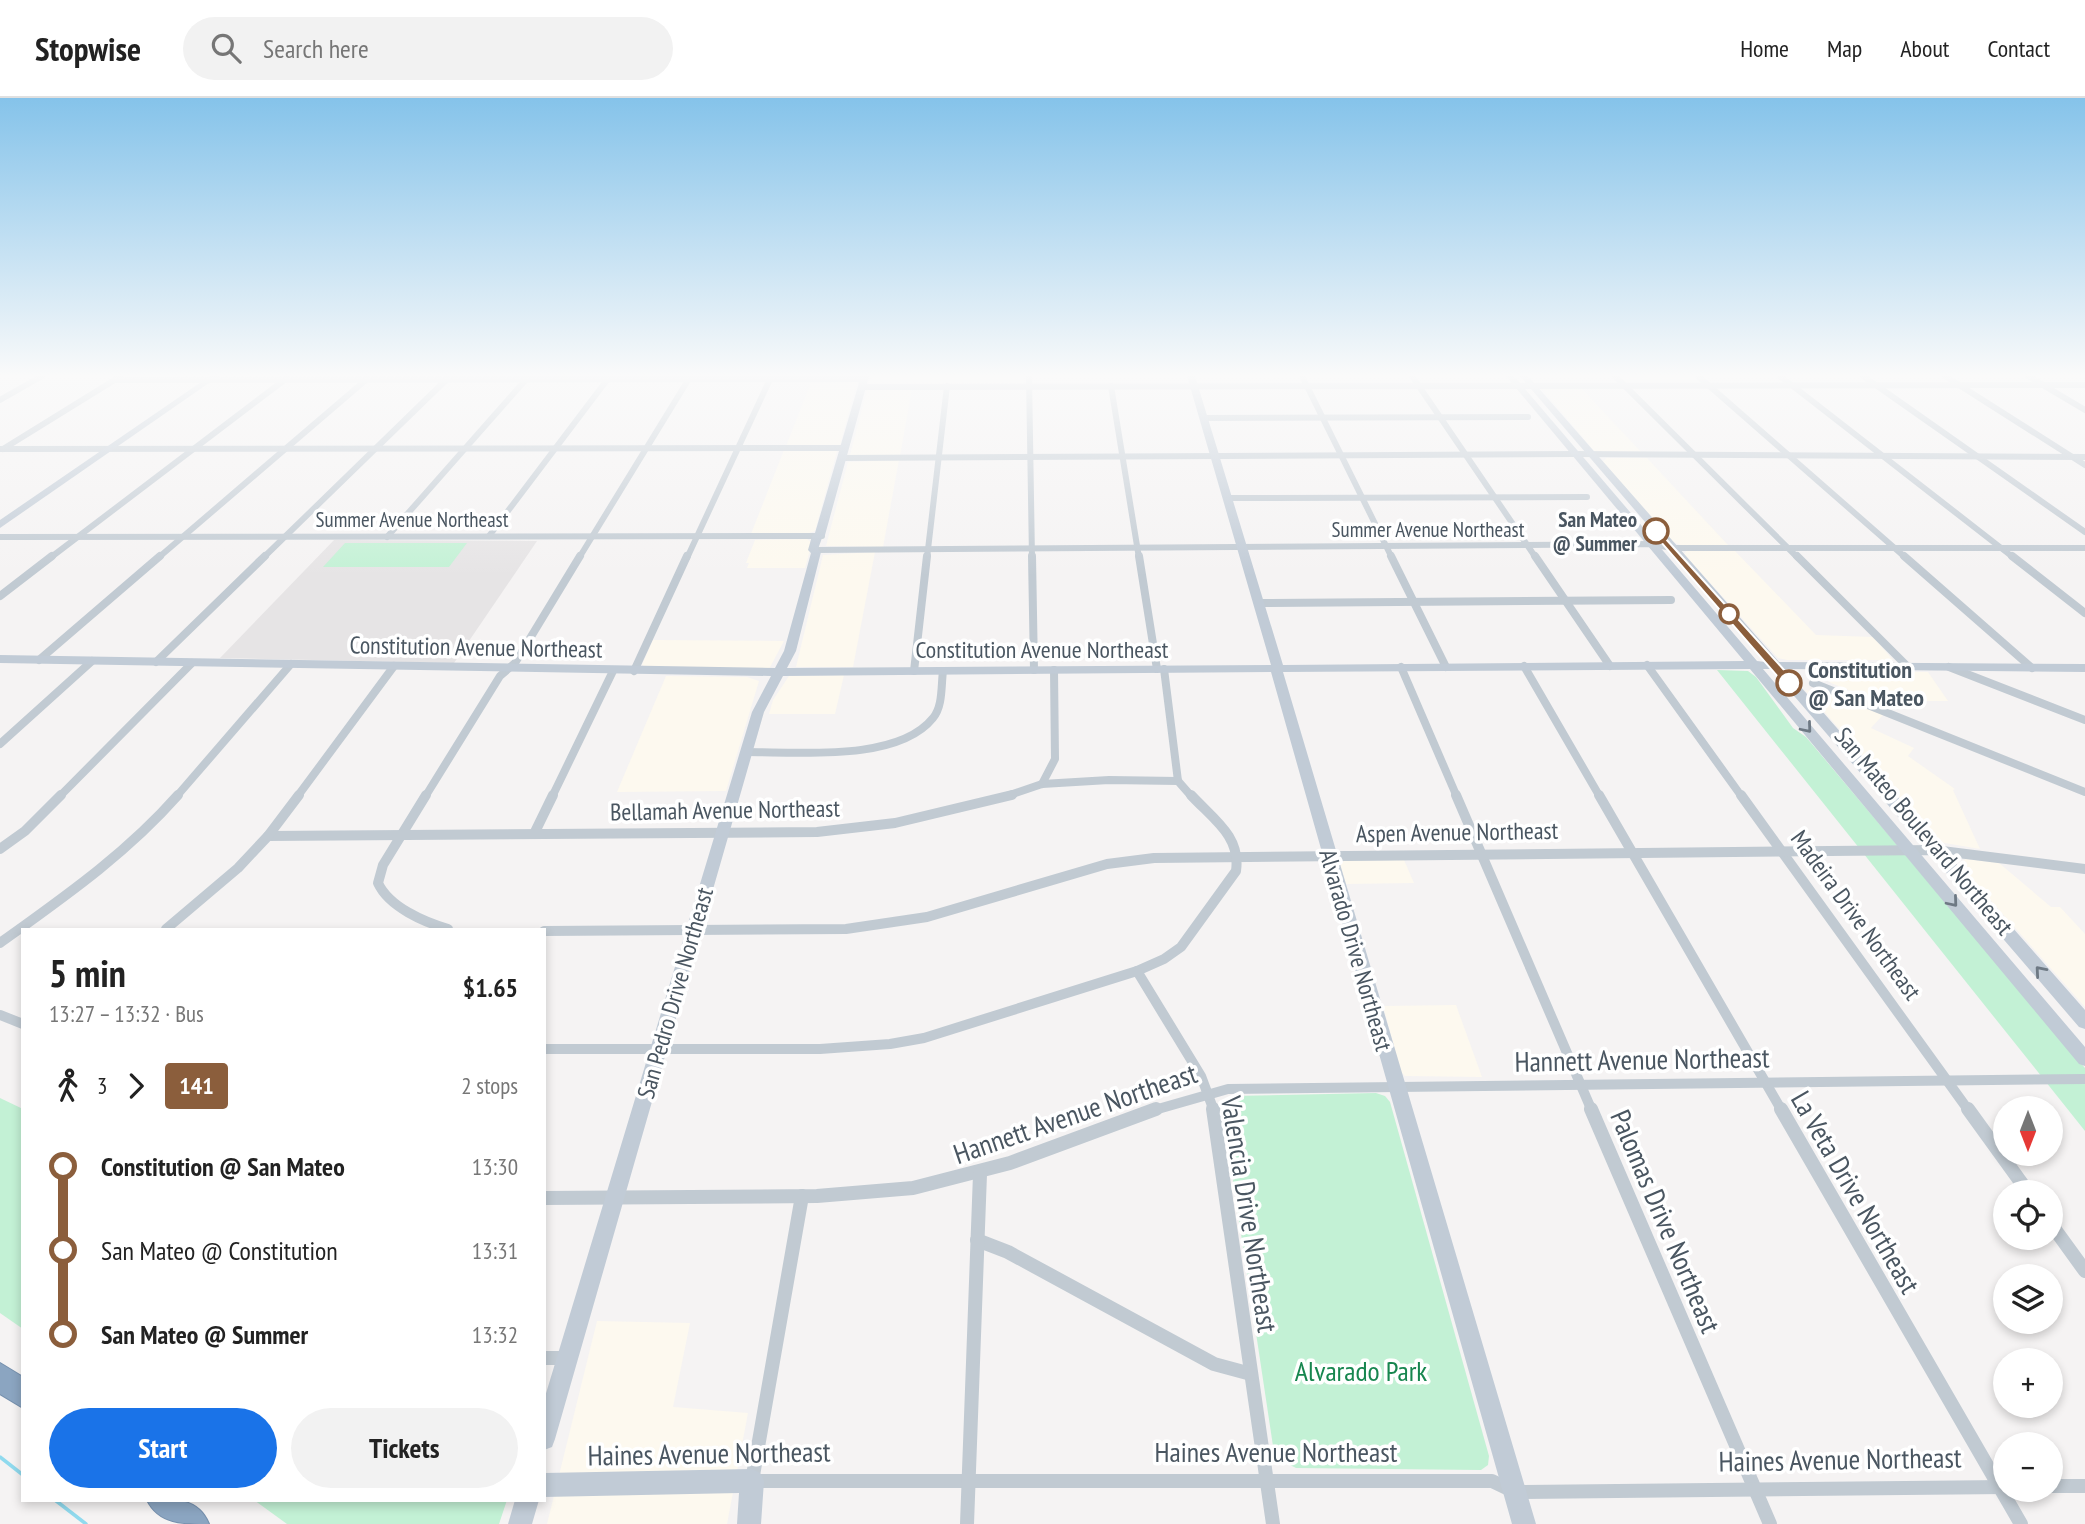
<!DOCTYPE html>
<html lang="en">
<head>
<meta charset="utf-8">
<style>
	body { margin:0; font-family:"PT Sans Narrow",sans-serif; background:#f2f2f2; color:#222; height:100vh; display:flex; flex-direction:column; font-size:26px; white-space:nowrap }
	* { box-sizing:border-box; margin:0 }
	p { font-size:23px; color:#767676 }
	.icon { flex:none; width:38px; height:38px; fill:none; stroke:currentColor; stroke-width:2; stroke-linecap:round; stroke-linejoin:round }
	.map { position:relative; flex:1; overflow:hidden }
	.details { position:absolute; left:21px; top:830px; width:525px; height:574px; display:flex; flex-direction:column; background:#fff; border-radius:0px; box-shadow:0 4px 10px #0003 }
	.details>* { flex:none }
	.badge { padding:0 14px; border-radius:5px; font-size:24px; line-height:46px }
	.needle { width:46px; rotate:180deg }
	.buttons { position:absolute; left:1993px; top:998px; display:grid; gap:14px }
	.buttons a { display:grid; place-items:center; width:70px; height:70px; border-radius:50%; background:#fff; box-shadow:0 4px 10px #0003; font-size:35px }
	.map>.badge { position:absolute; translate:-50% -50%; box-shadow:0 0 0 4px #fff }
	.legs { display:flex; align-items:center; gap:10px; height:77px; padding:0 28px; font-size:23px }
	.legs p { margin-inline-start:auto }
	.overview { display:flex; align-items:center; justify-content:space-between; height:119px; padding:0 28px }
	h1 { font-size:38px; font-weight:700; line-height:52px }
	.action { display:flex; gap:14px; margin-top:auto; padding:14px 28px }
	.action a { flex:1; height:80px; border-radius:42px; background:#1a73e8; color:#fff; font-size:28px; font-weight:700; line-height:80px; text-align:center }
	.action a+a { background:#f2f2f2; color:#222 }
	ul { padding:0 28px; list-style:none }
	li { display:flex; align-items:center; gap:24px; height:84px; font-size:26px }
	li i { display:grid; place-items:center; width:10px; height:100%; margin:0 9px; background:currentColor }
	li i::after { content:''; width:18px; height:18px; margin:-9px; border:5px solid; border-radius:50%; background:#fff }
	li p { margin-inline-start:auto }
	li:first-child i { background:linear-gradient(#0000 50%,currentColor 0) }
	li:last-child i { background:linear-gradient(currentColor 50%,#0000 0) }
	header { display:flex; align-items:center; gap:42px; box-sizing:border-box; height:98px; padding:0 35px; background:#fff; border-bottom:2px solid #e0e0e0 }
	header strong { font-size:33px }
	nav { display:flex; gap:38px; margin-inline-start:auto; font-size:24px }
	.search { width:490px; height:63px; background:#f2f2f2; display:flex; align-items:center; gap:18px; box-sizing:border-box; padding:0 24px; border-radius:38px; color:#767676; font-size:26px }
	.map>svg:first-child { display:block }
	.commercial { fill:#fdf9ef }
	.education { fill:#e6e4e5 }
	.green { fill:#c3f1d5 }
	.lines { fill:none; stroke-linecap:round; stroke-linejoin:round }
	.stream { stroke:#90daee; stroke-width:3.5 }
	.highway-casing { stroke:#7690ad; stroke-width:2 }
	.street-far3 { stroke:#c1cad2; stroke-width:6 }
	.street-far2 { stroke:#c1cad2; stroke-width:8 }
	.street-far1 { stroke:#c1cad2; stroke-width:10 }
	.street { stroke:#c1cad2; stroke-width:14 }
	.secondary { fill:#c1cbd6; fill-rule:evenodd }
	.highway { fill:#8ba5c1; fill-rule:evenodd }
	.oneway { stroke:#6e7984 }
	.line-1 { fill:#8b5e3c; stroke:#fff; stroke-width:2 }
	.stop-1-dot { fill:#fff; stroke:#8b5e3c; stroke-width:3.5 }
	.labels { text-anchor:middle; dominant-baseline:central; stroke-width:7; stroke-linejoin:round; paint-order:stroke }
	.far-street-label { font-size:21px; fill:#4a5661; stroke:#fff }
	.far-stop-label { font-size:21px; font-weight:bold; fill:#4a5661; stroke:#fff; text-anchor:end }
	.street-label { font-size:24px; fill:#4a5661; stroke:#fff }
	.stop-label { font-size:24px; font-weight:bold; fill:#4a5661; stroke:#fff; text-anchor:start }
	.near-street-label { font-size:28px; fill:#4a5661; stroke:#fff }
	.near-park-label { font-size:28px; fill:#17864f; stroke:#fff }
</style>
</head>
<body>
<header>
<strong>Stopwise</strong>
<div class="search"><svg class="icon" aria-label="search" viewBox="0 0 24 24"><circle cx="10" cy="10" r="6"/><path d="M15 15l6 6"/></svg>Search here</div>
<nav><a>Home</a><a>Map</a><a>About</a><a>Contact</a></nav>
</header>
<div class="map">
<svg width="2085" height="1426" viewBox="0 0 2085 1426">
	<rect width="100%" height="100%" fill="#f5f3f3"/>
	<g class="commercial">
		<path d="M 871,278 L 1023,278 L 1023,285 L 869,286 Z"/>
		<path d="M 1619,278 L 1694,278 L 1701,285 L 1625,285 Z"/>
		<path d="M 812,282 L 857,284 L 840,347 L 786,348 Z"/>
		<path d="M 1580,289 L 1644,357 L 1594,353 L 1542,291 Z"/>
		<path d="M 912,290 L 900,358 L 850,357 L 867,292 Z"/>
		<path d="M 784,352 L 837,353 L 815,433 L 809,435 L 751,436 Z"/>
		<path d="M 1606,360 L 1647,360 L 1728,447 L 1680,447 L 1672,443 L 1603,364 Z"/>
		<path d="M 899,362 L 883,449 L 826,448 L 848,364 Z"/>
		<path d="M 807,441 L 812,445 L 805,470 L 747,470 L 749,465 L 746,465 L 755,442 Z"/>
		<path d="M 1687,452 L 1735,453 L 1816,537 L 1873,539 L 1893,562 L 1787,562 L 1778,560 L 1684,456 Z"/>
		<path d="M 875,454 L 853,569 L 796,569 L 823,457 Z"/>
		<path d="M 653,542 L 784,543 L 769,571 L 645,569 L 642,567 Z"/>
		<path d="M 1832,574 L 1928,574 L 1948,603 L 1876,603 L 1831,585 L 1823,579 L 1823,575 Z"/>
		<path d="M 844,577 L 835,616 L 769,616 L 773,602 L 789,578 Z"/>
		<path d="M 666,578 L 747,579 L 759,583 L 726,693 L 617,694 Z"/>
		<path d="M 1805,592 L 1829,595 L 1883,617 L 1871,630 L 1914,650 L 1908,658 L 1955,691 L 1953,692 L 1980,751 L 1939,744 Z"/>
		<path d="M 1966,761 L 1999,765 L 2051,809 L 2060,809 L 2085,836 L 2085,909 L 1962,770 L 1959,765 Z"/>
		<path d="M 1404,762 L 1414,785 L 1346,786 L 1340,766 L 1344,763 Z"/>
		<path d="M 1456,907 L 1482,979 L 1405,978 L 1401,974 L 1383,908 Z"/>
		<path d="M 597,1223 L 690,1225 L 673,1309 L 748,1315 L 727,1426 L 547,1426 Z"/>
	</g>
	<path class="education" d="M 334,442 L 537,443 L 454,565 L 220,560 Z"/>
	<g class="green">
		<path d="M 345,445 L 467,445 L 449,469 L 323,469 Z"/>
		<path d="M 1717,572 L 1748,573 L 1756,579 L 1793,630 L 1806,639 L 2085,970 L 2085,1033 Z"/>
		<path d="M 1376,995 L 1385,998 L 1390,1004 L 1489,1358 L 1488,1367 L 1481,1372 L 1296,1370 L 1282,1363 L 1273,1348 L 1222,1009 L 1224,1001 L 1233,998 Z"/>
		<path d="M 0,1000 L 23,1011 L 23,1231 L 0,1215 Z"/>
		<path d="M 254,1402 L 507,1402 L 499,1426 L 287,1426 Z"/>
	</g>
	<g class="lines">
		<g class="stream">
			<path d="M 0,1359 L 23,1377"/>
			<path d="M 55,1402 L 86,1426"/>
		</g>
		<g class="highway-casing">
			<g id="highway">
				<path d="M 0,1265 L 23,1279 L 23,1310 L 0,1296 Z"/>
				<path d="M 147,1402 C 173,1401 198,1399 209,1426 C 183,1426 159,1426 147,1402 Z"/>
			</g>
		</g>
		<g class="street-far3">
			<path d="M 1029,278 L 1032,460"/>
			<path d="M 1302,278 L 1392,460"/>
			<path d="M 1412,278 L 1536,460"/>
			<path d="M 1615,278 L 1798,460"/>
			<path d="M 1698,278 L 1906,460"/>
			<path d="M 1780,278 L 2014,460"/>
			<path d="M 1863,278 L 2085,434"/>
			<path d="M 1945,278 L 2085,367"/>
			<path d="M 2028,278 L 2085,312"/>
			<path d="M 116,282 L 864,281"/>
			<path d="M 1111,288 L 1139,460"/>
			<path d="M 862,289 L 2085,287"/>
			<path d="M 0,302 L 42,278"/>
			<path d="M 1204,320 L 1528,319"/>
			<path d="M 0,351 L 844,350"/>
			<path d="M 3,351 L 121,278"/>
			<path d="M 841,360 L 1575,356 L 2085,359"/>
			<path d="M 1228,400 L 1587,399"/>
			<path d="M 489,438 L 610,278"/>
			<path d="M 0,439 L 822,438"/>
			<path d="M 387,439 L 529,278"/>
			<path d="M 813,452 L 1650,446 L 1672,450 L 2085,450"/>
			<path d="M 50,460 L 287,280"/>
			<path d="M 158,460 L 367,281"/>
			<path d="M 263,460 L 447,281"/>
			<path d="M 579,460 L 690,279"/>
			<path d="M 687,460 L 771,279"/>
			<path d="M 927,460 L 947,288"/>
		</g>
		<g class="street-far2">
			<path d="M 1032,458 L 1034,572"/>
			<path d="M 1139,458 L 1157,571"/>
			<path d="M 1391,458 L 1446,569"/>
			<path d="M 1535,458 L 1610,568"/>
			<path d="M 1797,458 L 1908,569"/>
			<path d="M 1904,458 L 2032,570"/>
			<path d="M 2012,458 L 2085,515"/>
			<path d="M 0,498 L 52,458"/>
			<path d="M 1260,505 L 1671,502"/>
			<path d="M 39,562 L 160,458"/>
			<path d="M 156,564 L 265,458"/>
			<path d="M 1647,567 L 1742,699"/>
			<path d="M 1524,568 L 1600,699"/>
			<path d="M 1401,569 L 1457,699"/>
			<path d="M 1949,569 L 2085,622"/>
			<path d="M 1164,571 L 1178,683 L 1192,699"/>
			<path d="M 634,573 L 687,458"/>
			<path d="M 914,573 L 927,458"/>
			<path d="M 1813,585 L 2085,694"/>
			<path d="M 0,646 L 92,563"/>
			<path d="M 747,654 C 798,654 898,664 933,620 C 943,608 941,588 943,573"/>
			<path d="M 1042,686 L 1055,661 L 1054,572"/>
			<path d="M 59,699 L 192,565"/>
			<path d="M 176,699 L 291,566"/>
			<path d="M 297,699 L 394,568"/>
			<path d="M 425,699 L 500,578 L 515,565 L 580,458"/>
			<path d="M 552,699 L 613,573"/>
			<path d="M 1004,699 L 1042,686 L 1109,682 L 1178,683"/>
		</g>
		<g class="street-far1">
			<path d="M 426,697 L 383,767 L 378,785 C 389,809 424,824 448,831"/>
			<path d="M 1456,697 L 1592,1013"/>
			<path d="M 1599,697 L 1782,1013"/>
			<path d="M 1741,697 L 1969,1013"/>
			<path d="M 534,736 L 553,697"/>
			<path d="M 268,738 L 817,734 L 895,725 L 1012,697"/>
			<path d="M 0,751 L 25,733 L 61,697"/>
			<path d="M 166,831 L 238,770 L 268,738 L 299,697"/>
			<path d="M 544,833 L 846,831 L 927,819 L 1107,766 L 1154,760 L 1934,752 L 2085,771"/>
			<path d="M 0,845 C 64,799 126,756 178,697"/>
			<path d="M 1137,873 L 1201,978 L 1214,1013"/>
			<path d="M 0,917 L 23,926"/>
			<path d="M 544,951 L 820,951 L 890,946 L 924,940 L 1137,873 L 1164,861 L 1181,849 L 1236,773 C 1241,738 1213,721 1191,697"/>
			<path d="M 1151,1013 L 1228,991 L 2085,981"/>
		</g>
		<g class="street">
			<path d="M 1213,1011 L 1273,1426"/>
			<path d="M 1591,1011 L 1770,1426"/>
			<path d="M 1781,1011 L 2021,1426"/>
			<path d="M 1968,1011 L 2028,1094"/>
			<path d="M 802,1098 L 752,1383 L 1492,1383 L 1515,1394 L 2006,1389"/>
			<path d="M 544,1100 L 817,1098 L 913,1090 L 1010,1065 L 1156,1011"/>
			<path d="M 2051,1126 L 2085,1173"/>
			<path d="M 977,1142 L 1008,1154 L 1214,1266 L 1251,1276"/>
			<path d="M 544,1260 L 567,1260"/>
			<path d="M 2051,1388 L 2085,1388"/>
			<path d="M 967,1426 L 980,1076"/>
		</g>
		<g class="secondary">
			<path d="M 210,278 L 219,278 L 0,430 L 0,422 Z"/>
			<path d="M 861,278 L 869,278 L 825,437 L 822,440 L 818,451 L 821,454 L 796,553 L 787,570 L 1271,567 L 1187,278 L 1195,278 L 1283,567 L 1744,563 L 1506,278 L 1514,278 L 1757,563 L 1765,564 L 1520,278 L 1528,278 L 1779,564 L 2085,566 L 2085,574 L 1785,571 L 2085,912 L 2085,931 L 2079,929 L 1771,571 L 1763,571 L 2085,949 L 2085,968 L 2079,966 L 1750,571 L 1283,574 L 1536,1426 L 1512,1426 L 1271,574 L 783,578 L 764,614 L 555,1341 L 552,1349 L 544,1352 L 544,1302 L 752,614 L 771,578 L 0,565 L 0,557 L 775,570 L 784,553 L 811,455 L 808,452 L 812,438 L 815,435 Z"/>
			<path d="M 752,1371 L 760,1375 L 764,1383 L 761,1426 L 737,1426 L 739,1395 L 544,1399 L 544,1375 Z"/>
			<path d="M 515,1402 L 539,1402 L 532,1426 L 508,1426 Z"/>
		</g>
		<use href="#highway" class="highway"/>
	</g>
	<defs><path id="oneway-chevron" d="M-2-3.5L2.5 0L-2 3.5" fill="none" stroke-width="1.6" stroke-linecap="round" stroke-linejoin="round" transform="scale(1.75)"/></defs>
	<g class="oneway">
		<use href="#oneway-chevron" transform="translate(1807 630) rotate(50)"/>
		<use href="#oneway-chevron" transform="translate(1953 804) rotate(50)"/>
		<use href="#oneway-chevron" transform="translate(2040 873) rotate(-131)"/>
	</g>
	<linearGradient id="sky" x2="0" y2="1"><stop stop-color="#85c3ea"/><stop offset="0.58" stop-color="#fafafa"/><stop offset="1" stop-color="#fafafa" stop-opacity="0"/></linearGradient>
	<rect width="2085" height="478" fill="url(#sky)"/>
	<path class="line-1" d="M 1656,430 L 1793,582 L 1793,587 L 1785,587 L 1653,435 L 1653,431 Z"/>
	<g class="stop-1-dot">
		<circle cx="1656" cy="433" r="12"/>
		<circle cx="1729" cy="516" r="9"/>
		<circle cx="1789" cy="585" r="12"/>
	</g>
	<g class="labels">
		<g class="far-street-label">
			<text x="412" y="421">Summer Avenue Northeast</text>
			<text x="1428" y="431">Summer Avenue Northeast</text>
		</g>
		<g class="far-stop-label">
			<text x="1637" y="421">San Mateo<tspan x="1637" dy="24">@ Summer</tspan></text>
		</g>
		<g class="street-label">
			<text transform="translate(476 549) rotate(1)">Constitution Avenue Northeast</text>
			<text x="1042" y="551">Constitution Avenue Northeast</text>
			<text transform="translate(725 712) rotate(-1)">Bellamah Avenue Northeast</text>
			<text transform="translate(1924 733) rotate(50)">San Mateo Boulevard Northeast</text>
			<text transform="translate(1457 734) rotate(-1)">Aspen Avenue Northeast</text>
			<text transform="translate(1856 817) rotate(54)">Madeira Drive Northeast</text>
			<text transform="translate(1356 852) rotate(74)">Alvarado Drive Northeast</text>
			<text transform="translate(675 895) rotate(-74)">San Pedro Drive Northeast</text>
		</g>
		<g class="stop-label">
			<text x="1808" y="571">Constitution<tspan x="1808" dy="28">@ San Mateo</tspan></text>
		</g>
		<g class="near-street-label">
			<text transform="translate(1642 961) rotate(-1)">Hannett Avenue Northeast</text>
			<text transform="translate(1075 1015) rotate(-19)">Hannett Avenue Northeast</text>
			<text transform="translate(1856 1094) rotate(60)">La Veta Drive Northeast</text>
			<text transform="translate(1250 1116) rotate(81)">Valencia Drive Northeast</text>
			<text transform="translate(1666 1123) rotate(67)">Palomas Drive Northeast</text>
			<text x="1276" y="1353">Haines Avenue Northeast</text>
			<text transform="translate(709 1355) rotate(-1)">Haines Avenue Northeast</text>
			<text transform="translate(1840 1361) rotate(-1)">Haines Avenue Northeast</text>
		</g>
		<g class="near-park-label">
			<text x="1361" y="1272">Alvarado Park</text>
		</g>
	</g>
</svg>
<div class="buttons">
<a><svg class="needle" viewBox="-14 -14 28 28"><path d="M0-13l5 13h-10z" fill="#e53935"/><path d="M0 13l5-13h-10z" fill="#767676"/></svg></a>
<a><svg class="icon" aria-label="locate" viewBox="0 0 24 24"><circle cx="12" cy="12" r="6"/><path d="M12 2v4M12 18v4M2 12h4M18 12h4"/></svg></a>
<a><svg class="icon" aria-label="layers" viewBox="0 0 24 24"><path d="M12 4l9 5-9 5-9-5zM3 14l9 5 9-5"/></svg></a>
<a>+</a>
<a>−</a>
</div>
<section class="details">
<div class="overview"><div><h1>5 min</h1><p>13:27 – 13:32 · Bus</p></div><b>$1.65</b></div>
<div class="legs"><svg class="icon" aria-label="walk" viewBox="0 0 24 24"><circle cx="13" cy="4" r="2"/><path d="M13 8l-2 6 4 7M11 14l-3 7M7 12l3-4h3l4 4"/></svg>3<svg class="icon" aria-label="forward" viewBox="0 0 24 24"><path d="M9 5l7 7-7 7"/></svg><b class="badge" style="background:#8b5e3c;color:#fff">141</b><p>2 stops</p></div>
<ul>
<li><i style="color:#8b5e3c"></i><b>Constitution @ San Mateo</b><p>13:30</p></li>
<li><i style="color:#8b5e3c"></i><span>San Mateo @ Constitution</span><p>13:31</p></li>
<li><i style="color:#8b5e3c"></i><b>San Mateo @ Summer</b><p>13:32</p></li>
</ul>
<div class="action"><a>Start</a><a>Tickets</a></div>
</section>
</div>
</body>
</html>
